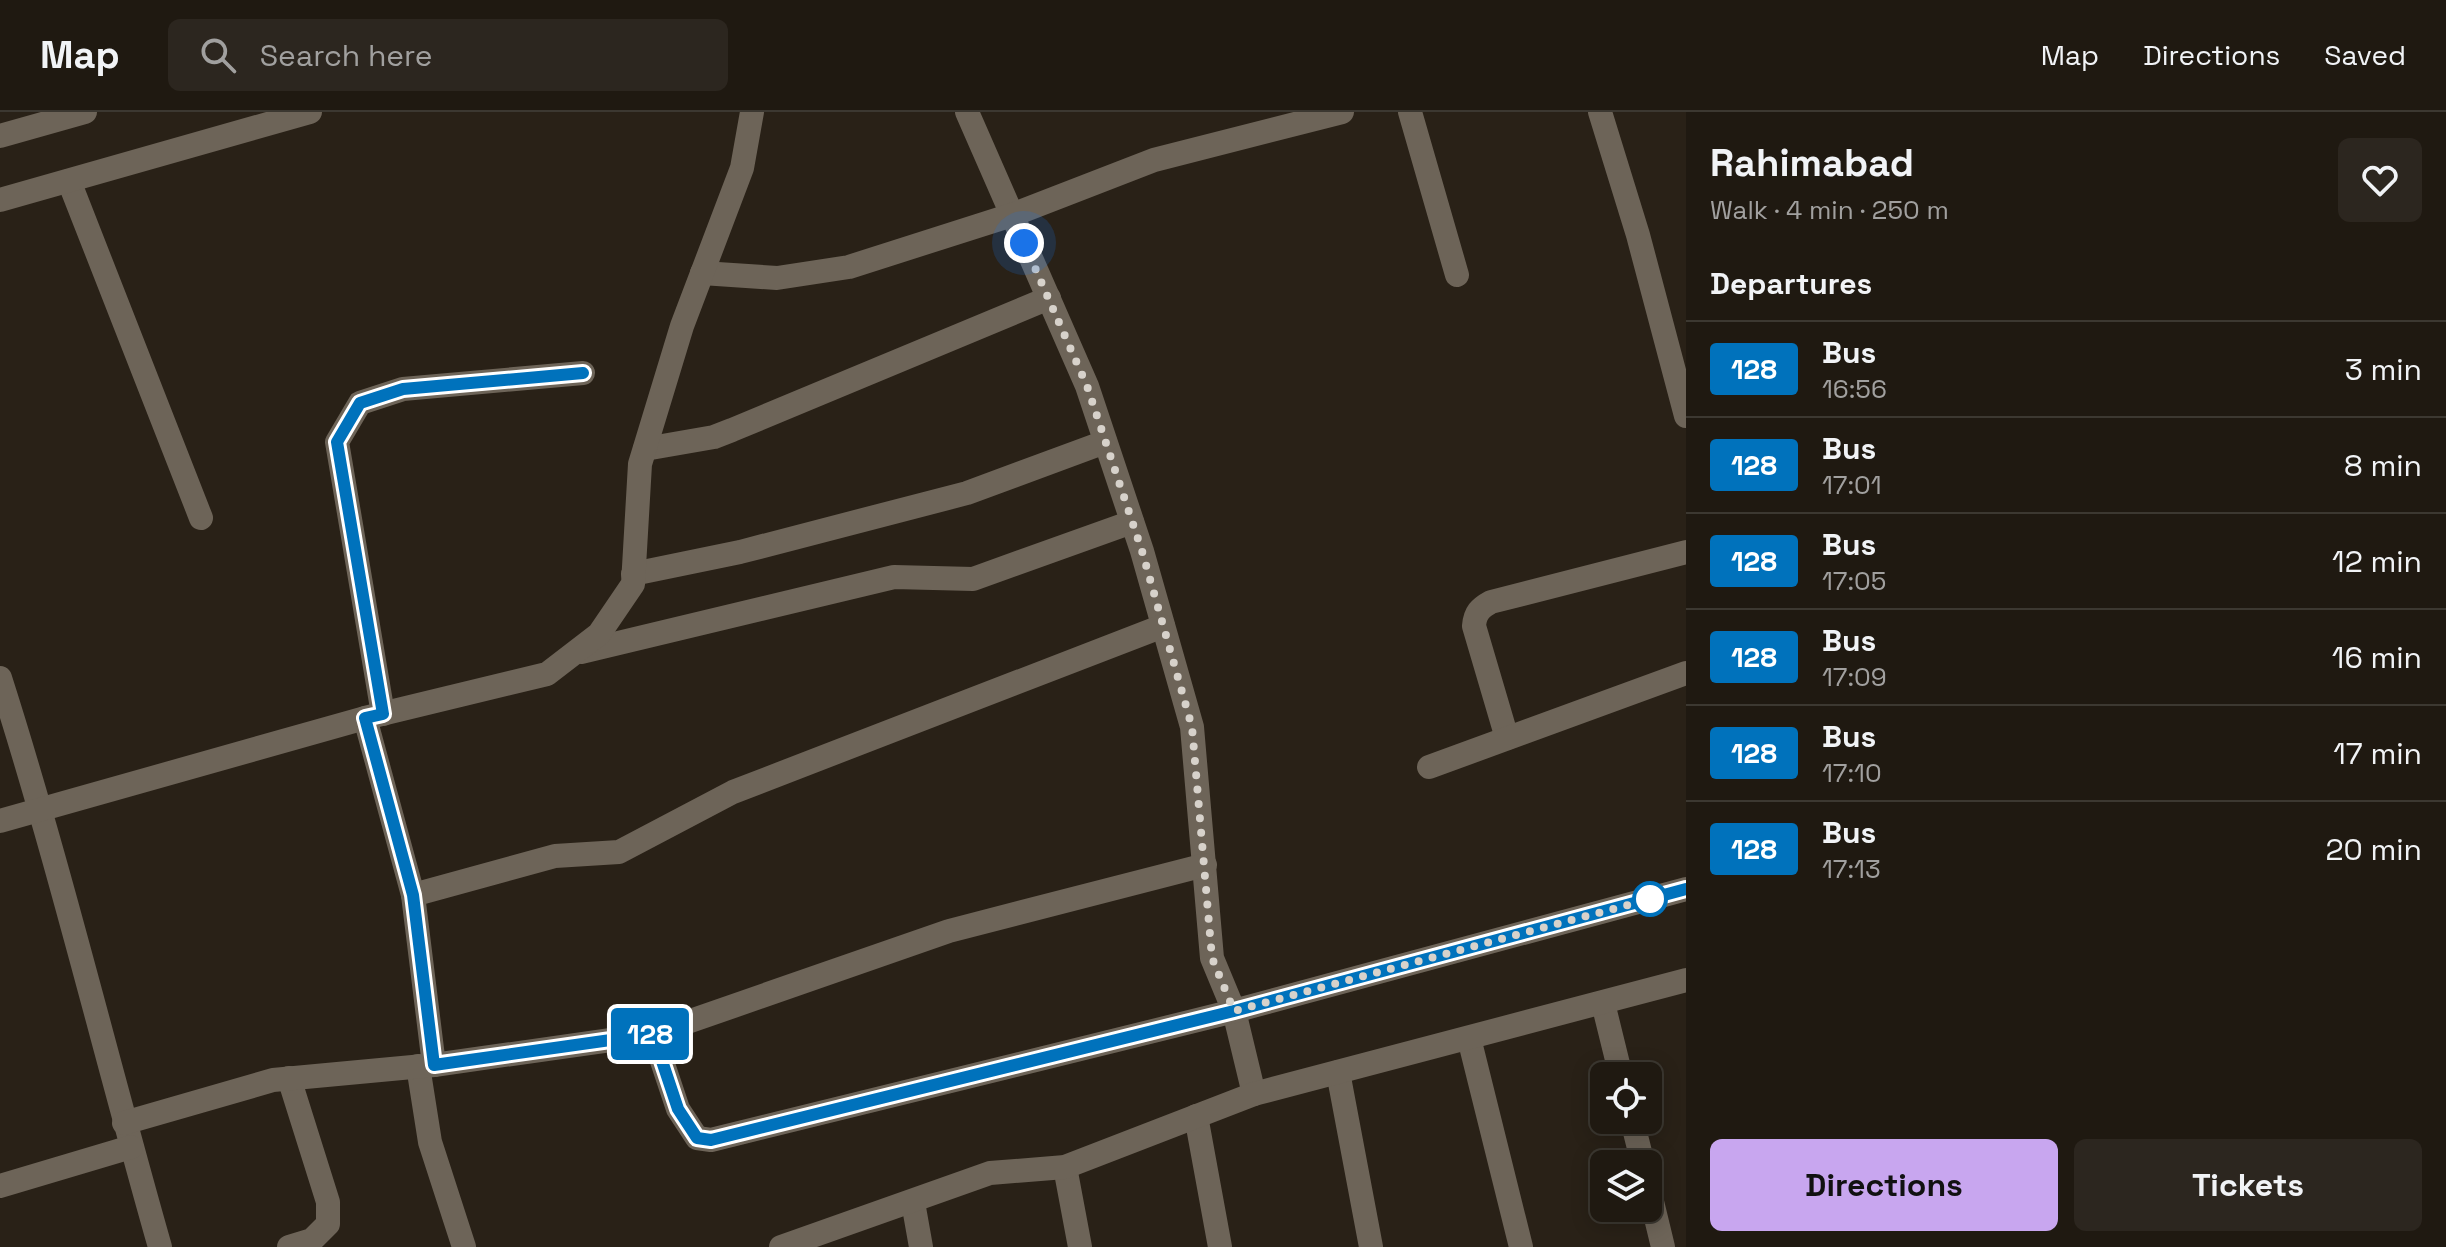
<!DOCTYPE html>
<html lang="en">
<head>
<meta charset="utf-8">
<style>
	body { margin:0; font-family:"Space Grotesk",sans-serif; background:#2c261f; color:#f1f3f6; height:100vh; display:flex; flex-direction:column; font-size:30px; white-space:nowrap }
	* { box-sizing:border-box; margin:0 }
	p { font-size:26px; color:#a1a09f }
	.icon { flex:none; width:44px; height:44px; fill:none; stroke:currentColor; stroke-width:2; stroke-linecap:round; stroke-linejoin:round }
	.map { position:relative; flex:1; overflow:hidden }
	.panel { display:flex; flex-direction:column; background:#1f1911; width:760px }
	.panel>* { flex:none }
	.badge { padding:0 16px; border-radius:6px; font-size:28px; line-height:52px }
	.controls { position:absolute; left:1590px; top:950px; display:grid; gap:16px }
	.controls a { display:grid; place-items:center; width:72px; height:72px; border-radius:12px; background:#1f1911; box-shadow:0 4px 20px #0003,0 0 0 2px #3c3831; font-size:40px }
	.you { position:absolute; width:40px; height:40px; margin:-20px; border:6px solid #fff; border-radius:50%; background:#1a73e8; box-shadow:0 0 0 12px #1a73e833 }
	.map>.badge { position:absolute; translate:-50% -50%; box-shadow:0 0 0 4px #fff }
	h2 { padding:0 24px; font-size:30px; line-height:72px }
	.round { display:grid; place-items:center; flex:none; width:84px; height:84px; border-radius:12px; background:#2c261f }
	.headline { display:flex; align-items:center; justify-content:space-between; height:136px; padding:0 24px }
	h1 { font-size:38px; font-weight:700; line-height:60px }
	.action { display:flex; gap:16px; margin-top:auto; padding:16px 24px }
	.action a { flex:1; height:92px; border-radius:12px; background:#c8a6ef; color:#111; font-size:32px; font-weight:700; line-height:92px; text-align:center }
	.action a+a { background:#2c261f; color:#f1f3f6 }
	ul { padding:0; list-style:none }
	li { display:flex; align-items:center; gap:24px; height:96px; padding:0 24px; border-top:2px solid #3c3831 }
	li div { flex:1 }
	li b { display:block; font-size:30px }
	li em { font-style:normal }
	li .badge { min-width:88px; font-weight:700; text-align:center }
	header { display:flex; align-items:center; gap:48px; box-sizing:border-box; height:112px; padding:0 40px; background:#1f1911; border-bottom:2px solid #3c3831 }
	header strong { font-size:38px }
	nav { display:flex; gap:44px; margin-inline-start:auto; font-size:28px }
	.search { width:560px; height:72px; background:#2c261f; display:flex; align-items:center; gap:20px; box-sizing:border-box; padding:0 28px; border-radius:12px; color:#a1a09f; font-size:30px }
	main { display:flex; flex:1; min-height:0 }
	.map>svg:first-child { display:block }
	.lines { fill:none; stroke-linecap:round; stroke-linejoin:round }
	.minor { stroke:#6d6458; stroke-width:24 }
	.secondary { stroke:#6d6458; stroke-width:24 }
	.line-casing { stroke:#fff; stroke-width:18 }
	.line { stroke:#0072bc; stroke-width:12 }
	.walk { stroke:#d7d2cb; stroke-width:8; stroke-dasharray:0 14.4 }
	.stop-dot { fill:#fff; stroke:#0072bc; stroke-width:4 }
</style>
</head>
<body>
<header>
<strong>Map</strong>
<div class="search"><svg class="icon" aria-label="search" viewBox="0 0 24 24"><circle cx="10" cy="10" r="6"/><path d="M15 15l6 6"/></svg>Search here</div>
<nav><a>Map</a><a>Directions</a><a>Saved</a></nav>
</header>
<main>
<div class="map">
<svg width="1686" height="1135" viewBox="0 0 1686 1135">
	<rect width="100%" height="100%" fill="#292117"/>
	<g class="lines">
		<g class="minor">
			<path d="M 967,0 L 1087,274 L 1142,439 L 1192,615 L 1212,846 L 1234,899 L 1254,982"/>
			<path d="M 1410,0 L 1457,163"/>
			<path d="M 1600,0 L 1638,123 L 1686,304"/>
			<path d="M 69,69 L 201,406"/>
			<path d="M 702,161 L 777,166 L 849,155 L 1012,103 L 1154,48 L 1342,0"/>
			<path d="M 645,337 L 714,325 L 732,318 L 1049,186"/>
			<path d="M 633,462 L 740,440 L 967,381 L 1105,330"/>
			<path d="M 581,540 L 894,465 L 973,467 L 1132,410"/>
			<path d="M 0,566 C 60,754 106,946 160,1135"/>
			<path d="M 383,602 L 337,330 L 360,291 L 403,277 L 583,261"/>
			<path d="M 365,606 L 413,783 L 434,953"/>
			<path d="M 1507,626 L 1474,514 C 1475,501 1480,496 1491,490 L 1686,440"/>
			<path d="M 1429,655 L 1686,561"/>
			<path d="M 0,709 L 365,606 L 547,562 L 599,522 L 633,472 L 640,352 L 682,214 L 742,56 L 752,0"/>
			<path d="M 413,783 L 555,744 L 619,740 L 733,680 L 1163,514"/>
			<path d="M 1603,891 L 1621,964"/>
			<path d="M 653,922 L 678,997 L 697,1026 L 711,1028 L 1234,899 L 1686,777"/>
			<path d="M 1469,926 L 1521,1135"/>
			<path d="M 418,954 L 430,1030 L 464,1135"/>
			<path d="M 1338,960 L 1371,1135"/>
			<path d="M 289,966 L 328,1090 L 328,1112 L 312,1128 L 289,1135"/>
			<path d="M 1196,1004 L 1220,1135"/>
			<path d="M 1632,1008 L 1643,1052"/>
			<path d="M 124,1011 L 273,968 L 434,953 L 653,922 L 949,819 L 1205,753"/>
			<path d="M 1065,1055 L 1080,1135"/>
			<path d="M 1648,1073 L 1663,1135"/>
			<path d="M 0,1074 L 131,1035"/>
			<path d="M 913,1090 L 921,1135"/>
			<path d="M 781,1135 L 990,1061 L 1065,1055 L 1254,982 L 1686,868"/>
		</g>
		<g class="secondary">
			<path d="M 0,24 L 85,0"/>
			<path d="M 0,88 L 310,0"/>
		</g>
	</g>
	<g class="lines">
		<g class="line-casing">
			<path id="line" d="M 583,261 L 403,277 L 360,291 L 337,330 L 383,602 L 365,606 L 413,783 L 434,953 L 653,922 L 678,997 L 697,1026 L 711,1028 L 1234,899 L 1686,777"/>
		</g>
		<use href="#line" class="line"/>
		<path class="walk" d="M 1024,131 L 1087,274 L 1142,439 L 1192,615 L 1212,846 L 1234,899 L 1650,787"/>
	</g>
	<circle class="stop-dot" cx="1650" cy="787" r="16"/>
</svg>
<div class="controls">
<a><svg class="icon" aria-label="locate" viewBox="0 0 24 24"><circle cx="12" cy="12" r="6"/><path d="M12 2v4M12 18v4M2 12h4M18 12h4"/></svg></a>
<a><svg class="icon" aria-label="layers" viewBox="0 0 24 24"><path d="M12 4l9 5-9 5-9-5zM3 14l9 5 9-5"/></svg></a>
</div>
<div class="you" style="left:1024px;top:131px"></div>
<b class="badge" style="left:650px;top:922px;background:#0072bc;color:#fff">128</b>
</div>
<section class="panel">
<div class="headline"><div><h1>Rahimabad</h1><p>Walk · 4 min · 250 m</p></div><a class="round"><svg class="icon" aria-label="heart" viewBox="0 0 24 24"><path d="M12 20l-8-8c-3-5 5-10 8-4 3-6 11-1 8 4z"/></svg></a></div>
<h2>Departures</h2>
<ul>
<li><span class="badge" style="background:#0072bc;color:#fff">128</span><div><b>Bus</b><p>16:56</p></div><em>3 min</em></li>
<li><span class="badge" style="background:#0072bc;color:#fff">128</span><div><b>Bus</b><p>17:01</p></div><em>8 min</em></li>
<li><span class="badge" style="background:#0072bc;color:#fff">128</span><div><b>Bus</b><p>17:05</p></div><em>12 min</em></li>
<li><span class="badge" style="background:#0072bc;color:#fff">128</span><div><b>Bus</b><p>17:09</p></div><em>16 min</em></li>
<li><span class="badge" style="background:#0072bc;color:#fff">128</span><div><b>Bus</b><p>17:10</p></div><em>17 min</em></li>
<li><span class="badge" style="background:#0072bc;color:#fff">128</span><div><b>Bus</b><p>17:13</p></div><em>20 min</em></li>
</ul>
<div class="action"><a>Directions</a><a>Tickets</a></div>
</section>
</main>
</body>
</html>
